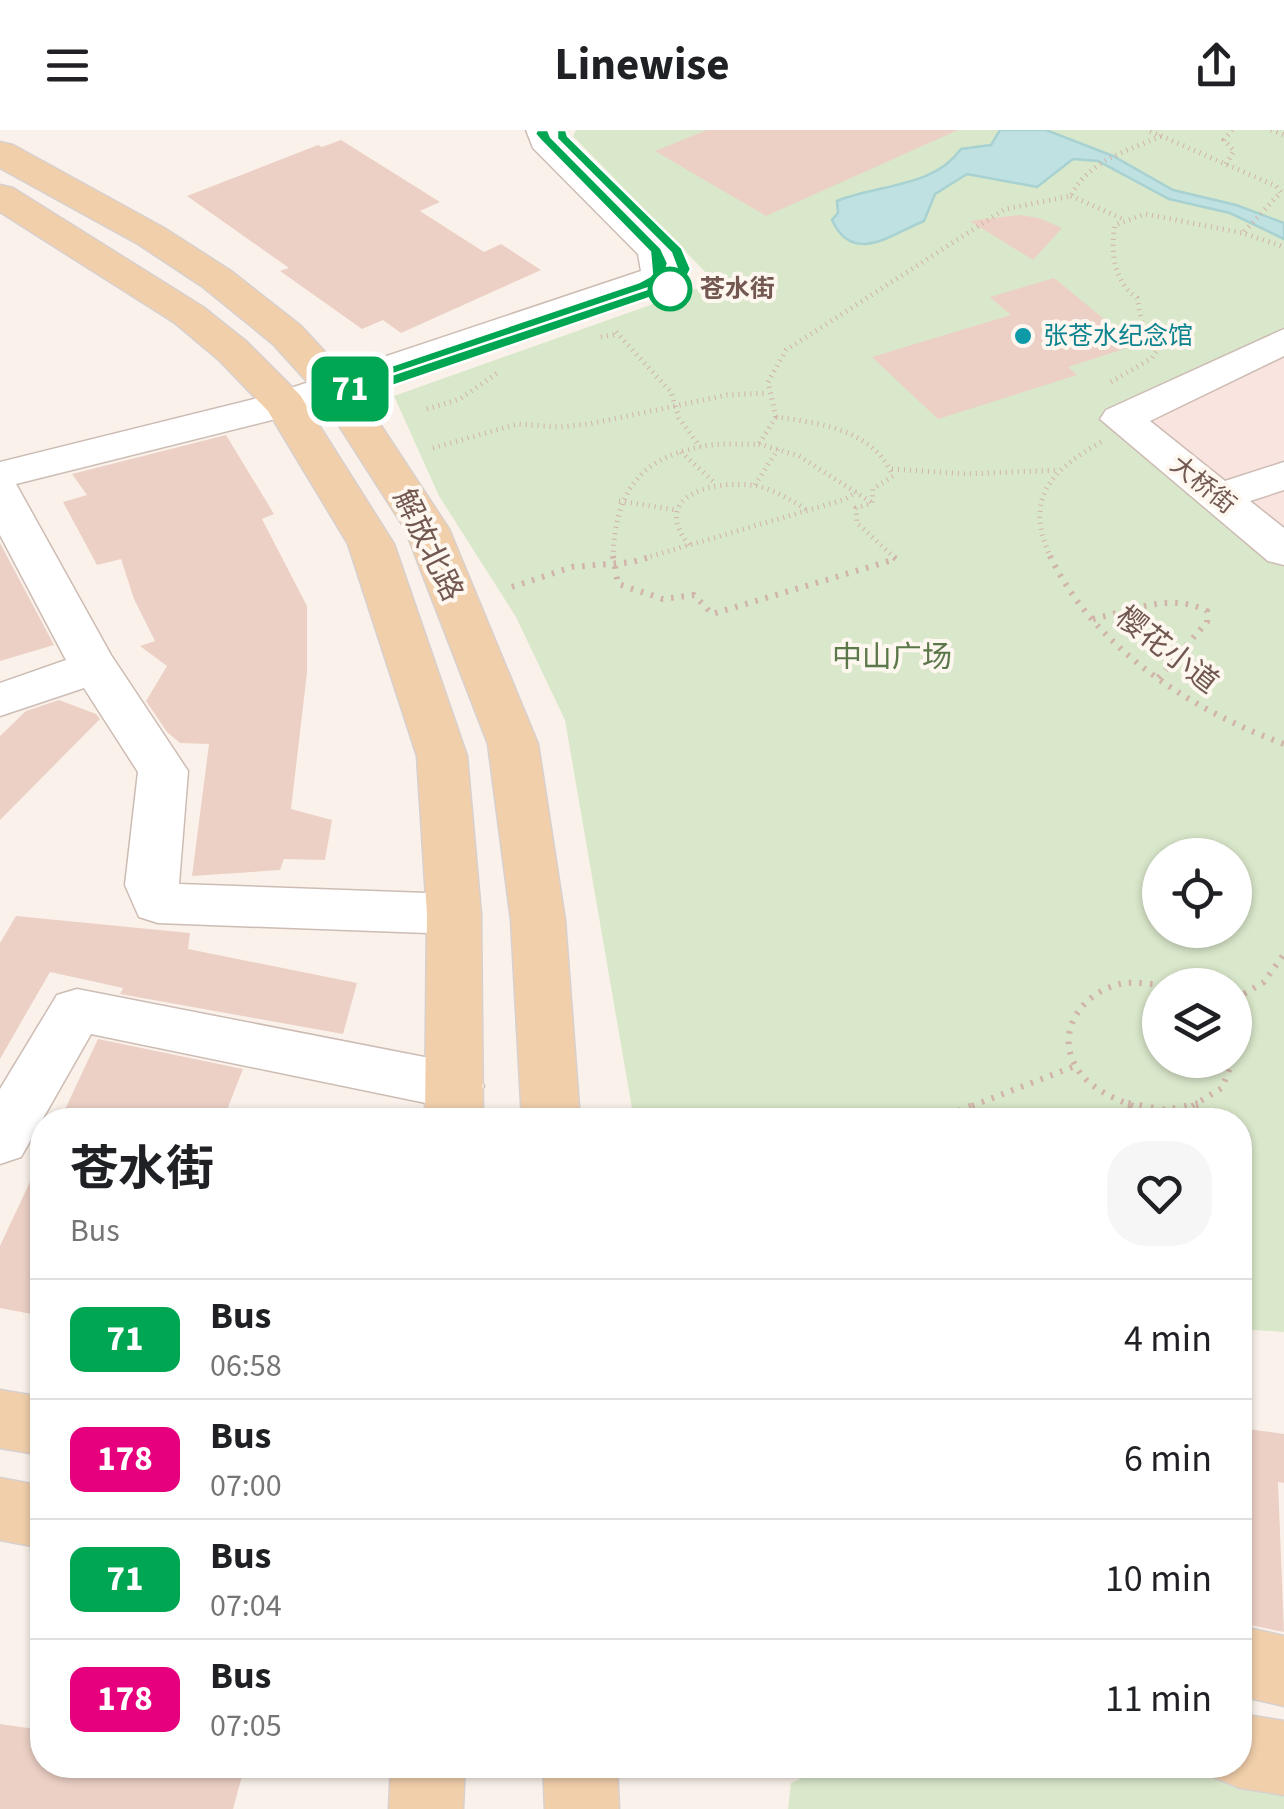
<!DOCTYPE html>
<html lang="en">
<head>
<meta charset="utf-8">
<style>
	body { margin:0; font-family:"Source Sans 3","Noto Sans SC",sans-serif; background:#f6f6f6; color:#202124; height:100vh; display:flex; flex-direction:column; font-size:38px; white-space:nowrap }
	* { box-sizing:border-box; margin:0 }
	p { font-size:32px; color:#757577 }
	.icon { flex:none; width:55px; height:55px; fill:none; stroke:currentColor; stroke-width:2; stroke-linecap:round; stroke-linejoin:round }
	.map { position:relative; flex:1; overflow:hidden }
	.side { position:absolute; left:30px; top:978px; width:1222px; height:670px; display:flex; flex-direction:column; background:#fff; border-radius:40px; box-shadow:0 2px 8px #0004 }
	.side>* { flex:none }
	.badge { padding:0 20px; border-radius:15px; font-size:35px; line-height:65px }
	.fabs { position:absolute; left:1142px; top:708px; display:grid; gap:20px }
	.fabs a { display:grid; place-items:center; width:110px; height:110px; border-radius:50%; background:#fff; box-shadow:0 2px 8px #0004; font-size:50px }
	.map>.badge { position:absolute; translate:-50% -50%; box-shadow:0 0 0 5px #fff }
	.round { display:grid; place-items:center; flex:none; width:105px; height:105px; border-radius:40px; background:#f6f6f6 }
	.headline { display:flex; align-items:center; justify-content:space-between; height:170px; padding:0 40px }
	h1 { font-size:48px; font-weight:700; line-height:75px }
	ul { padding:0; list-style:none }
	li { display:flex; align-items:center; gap:30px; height:120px; padding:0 40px; border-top:2px solid #e0e0e0 }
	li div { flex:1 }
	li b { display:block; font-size:38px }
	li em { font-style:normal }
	li .badge { min-width:110px; font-weight:700; text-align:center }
	header { display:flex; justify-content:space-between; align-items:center; height:130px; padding:0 40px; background:#fff; font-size:45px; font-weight:700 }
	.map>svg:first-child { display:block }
	.commercial { fill:#f9e4df }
	.green { fill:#d9e7ca; fill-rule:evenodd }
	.water { fill:#c0e1e2; stroke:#a8d1d2; stroke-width:2.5 }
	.building { fill:#ecd0c5 }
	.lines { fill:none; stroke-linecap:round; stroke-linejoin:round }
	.minor-casing { stroke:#cdbcb4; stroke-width:3 }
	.major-casing { stroke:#d8d0ce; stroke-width:3 }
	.path-far2 { stroke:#d1b3a8; stroke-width:5; stroke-dasharray:1 5; stroke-linecap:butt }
	.path-far1 { stroke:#d1b3a8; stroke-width:6; stroke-dasharray:2.5 8; stroke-linecap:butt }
	.path { stroke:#d1b3a8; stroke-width:8; stroke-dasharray:2.5 9; stroke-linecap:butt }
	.minor { fill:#fff; fill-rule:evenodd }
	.major { fill:#f1cfab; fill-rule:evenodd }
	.line { fill:#00a651; stroke:#fff; stroke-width:2.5 }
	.stop-dot { fill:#fff; stroke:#00a651; stroke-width:5 }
	.culture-dot { fill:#0f9aa8; stroke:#fdf7f0; stroke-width:4 }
	.labels { text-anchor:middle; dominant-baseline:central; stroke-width:8; stroke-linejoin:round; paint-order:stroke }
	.far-stop-label { font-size:25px; font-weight:bold; fill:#725850; stroke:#fdf7f0; text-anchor:start }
	.far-culture-label { font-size:25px; fill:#0d838f; stroke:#fdf7f0; text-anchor:start }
	.far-street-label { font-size:25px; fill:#725850; stroke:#fdf7f0 }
	.street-label { font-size:30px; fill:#725850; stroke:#fdf7f0 }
	.park-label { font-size:30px; fill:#5c774a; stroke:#fdf7f0 }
</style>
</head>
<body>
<header><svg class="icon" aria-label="menu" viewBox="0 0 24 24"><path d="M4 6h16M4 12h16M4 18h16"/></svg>Linewise<svg class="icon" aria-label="share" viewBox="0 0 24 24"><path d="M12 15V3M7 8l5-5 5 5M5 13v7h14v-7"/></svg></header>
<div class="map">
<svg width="1284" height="1679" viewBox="0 0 1284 1679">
	<rect width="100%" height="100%" fill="#faf2ea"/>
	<path class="commercial" d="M 1284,217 L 1284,406 L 1131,290 Z"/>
	<g class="green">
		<path d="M 576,0 L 1284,0 L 1284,211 L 1128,290 L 1284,411 L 1284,1202 L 1240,1199 L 1240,990 L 634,990 L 565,590 L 516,487 L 439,366 L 394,266 L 715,152 L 573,6 ZM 1160,725 L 1235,725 L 1235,800 L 1160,800 ZM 1160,855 L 1235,855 L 1235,930 L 1160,930 Z"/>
		<path d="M 831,1635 L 1135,1635 L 1284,1650 L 1284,1679 L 788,1679 L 791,1653 Z"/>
	</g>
	<path class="water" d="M 1000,0 L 1046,0 L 1113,26 L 1173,60 L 1236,75 L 1284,93 L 1284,109 L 1230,83 L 1169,69 L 1098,31 L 1073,29 L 1037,57 L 967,44 L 935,64 L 924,91 C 892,104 853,136 832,90 L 838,83 L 837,71 C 879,54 933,58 961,19 L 991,15 Z"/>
	<g class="building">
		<path d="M 707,0 L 958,0 L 766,86 L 655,21 Z"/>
		<path d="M 341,10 L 440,72 L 420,81 L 484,122 L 501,114 L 541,140 L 401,203 L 383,190 L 362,199 L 280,141 L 289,138 L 187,66 L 318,15 L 322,17 Z"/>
		<path d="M 1019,85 L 1039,88 L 1062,98 L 1033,130 L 970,91 Z"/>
		<path d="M 1054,148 L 1136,215 L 1068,237 L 1077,245 L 938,289 L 872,227 L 1011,185 L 990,167 Z"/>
		<path d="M 226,305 L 274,384 L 262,389 L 307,476 L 307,543 L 291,679 L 332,690 L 325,730 L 284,729 L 280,740 L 192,746 L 209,614 L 180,613 L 167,602 L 146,571 L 167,536 L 140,516 L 155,511 L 134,469 L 121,429 L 97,435 L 63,372 L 87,365 L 72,344 Z"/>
		<path d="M 0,413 L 54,515 L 0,531 Z"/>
		<path d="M 59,570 L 96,584 L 100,589 L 0,690 L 0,606 L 26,581 Z"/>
		<path d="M 16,786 L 190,803 L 188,819 L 357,853 L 343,904 L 120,864 L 123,858 L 50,842 L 0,929 L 0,813 Z"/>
		<path d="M 98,909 L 243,939 L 223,990 L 60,990 Z"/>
		<path d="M 42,1026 L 42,1186 L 0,1178 L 0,1116 Z"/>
		<path d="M 1240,1298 L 1284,1304 L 1284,1353 L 1278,1352 L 1284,1502 L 1240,1493 Z"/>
		<path d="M 0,1594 L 42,1600 L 42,1635 L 245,1635 L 233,1679 L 0,1679 Z"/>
	</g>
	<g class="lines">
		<g class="minor-casing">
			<g id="minor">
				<path d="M 526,0 L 562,0 L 563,7 L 669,112 L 680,133 L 673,154 L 658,163 L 300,283 L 16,354 L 111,525 L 188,641 L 179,754 L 454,764 L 473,770 L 481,784 L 473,798 L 454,804 L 158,793 L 139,787 L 125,755 L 138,642 L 84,558 L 0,586 L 0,553 L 66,530 L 0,405 L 0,332 L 270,265 L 641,141 L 638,124 L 533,18 Z"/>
				<path d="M 1284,199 L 1284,226 L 1150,291 L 1225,351 L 1284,332 L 1284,360 L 1250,371 L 1284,398 L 1284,435 L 1268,431 L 1100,289 L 1106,280 Z"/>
				<path d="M 77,859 L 455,933 L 475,940 L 484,956 L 475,972 L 455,979 L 91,904 L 21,1027 L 0,1034 L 0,959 L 57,865 Z"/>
			</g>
		</g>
		<g class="major-casing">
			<g id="major">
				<path d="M 0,12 L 13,15 L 164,98 L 231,141 L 301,196 L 351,250 L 449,399 L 538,614 L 565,790 L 580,990 L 522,990 L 511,790 L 488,614 L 405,399 L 320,266 L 273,214 L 203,157 L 138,114 L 0,38 Z"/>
				<path d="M 0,55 L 13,58 L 203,177 L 247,212 L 300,265 L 394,414 L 467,626 L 481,784 L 483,990 L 425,990 L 427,784 L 417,626 L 348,414 L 268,281 L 219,230 L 175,193 L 0,82 Z"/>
				<path d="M 0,1260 L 42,1267 L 42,1325 L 0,1318 Z"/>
				<path d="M 0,1348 L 42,1356 L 42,1418 L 0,1410 Z"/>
				<path d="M 1240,1496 L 1284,1506 L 1284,1576 L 1240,1566 Z"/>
				<path d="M 1240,1584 L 1284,1591 L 1284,1665 L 1240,1658 L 1214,1647 L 1209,1635 L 1240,1635 Z"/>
				<path d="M 391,1635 L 465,1635 L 463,1679 L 389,1679 Z"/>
				<path d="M 543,1635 L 617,1635 L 619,1679 L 545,1679 Z"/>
			</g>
		</g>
		<g class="path-far2">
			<path d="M 1271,0 L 1284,5"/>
			<path d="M 1161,6 L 1276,56 L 1281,62 L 1243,103 L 1284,117"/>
			<path d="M 1226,34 L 1234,21 L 1224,10 L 1232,0"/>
			<path d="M 1071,66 L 1123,89"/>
			<path d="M 616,202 L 671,262 L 679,288 L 700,317"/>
			<path d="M 601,207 L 618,204"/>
			<path d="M 1111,252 L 1152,228 L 1158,219 L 1142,193 L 1137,168 C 1114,152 1110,121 1115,95 L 1145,84 L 1243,103"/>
			<path d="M 427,279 L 460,269 L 500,241"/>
			<path d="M 776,287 C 820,293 874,300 893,346 L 873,359 L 872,373 L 856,378 L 857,393 L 895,428"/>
			<path d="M 776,287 L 768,252 L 786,220 L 1005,79 L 1071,66 C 1087,31 1128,21 1161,6 L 1147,0"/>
			<path d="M 759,314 L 799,326 L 871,372"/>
			<path d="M 433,318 L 518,294 L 559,297 L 589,294 L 727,265 L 767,263"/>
			<path d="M 681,322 L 716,354"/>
			<path d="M 892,339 L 966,344 L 1058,340"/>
			<path d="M 755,355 L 778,319"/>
			<path d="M 619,371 L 676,380"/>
			<path d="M 689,415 C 648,364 717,349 757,356 C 775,360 791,370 807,380"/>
			<path d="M 613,428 C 615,361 640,325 711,315 C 727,313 743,315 759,314 L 776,287"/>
			<path d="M 645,428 L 843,370 L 857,362"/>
			<path d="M 1051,428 C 1023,369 1050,341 1101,312"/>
		</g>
		<g class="path-far1">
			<path d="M 613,426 L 618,454 L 663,469 L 694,465 L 712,484 L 896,429 L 892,426"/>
			<path d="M 1050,426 C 1094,518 1191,580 1284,614"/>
			<path d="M 512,457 L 572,437 L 632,432 L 654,426"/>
			<path d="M 1093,489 C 1130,481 1171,462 1207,481 L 1207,492 L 1158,548"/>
			<path d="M 1235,869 L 1264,852 L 1284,824"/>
			<path d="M 972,976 L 1075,936"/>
			<path d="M 1133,976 C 1114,968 1095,961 1081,944 C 1050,905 1082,860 1125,853 C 1137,852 1152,854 1164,855"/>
			<path d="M 1192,976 L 1222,958 L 1233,930"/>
		</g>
		<g class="path">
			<path d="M 1128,974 L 1166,981 L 1199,974"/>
			<path d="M 937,990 L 978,974"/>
		</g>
		<use href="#minor" class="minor"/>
		<use href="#major" class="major"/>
	</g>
	<path class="line" d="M 537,0 L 548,0 L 551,7 L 661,118 L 668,133 L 664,149 L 649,158 L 361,255 L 671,151 L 677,139 L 671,123 L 557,9 L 557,0 L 566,0 L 568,6 L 682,118 L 691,139 L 682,157 L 372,263 L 331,262 L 331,256 L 639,152 L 652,145 L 650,122 L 542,12 L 535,4 Z"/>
	<circle class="stop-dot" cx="670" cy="159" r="20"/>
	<circle class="culture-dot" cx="1023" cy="206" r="10"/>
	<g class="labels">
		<g class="far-stop-label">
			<text x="700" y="159">苍水街</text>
		</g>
		<g class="far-culture-label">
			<text x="1043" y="206">张苍水纪念馆</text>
		</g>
		<g class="far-street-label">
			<text transform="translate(1203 355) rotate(39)">大桥街</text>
		</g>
		<g class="street-label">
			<text transform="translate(428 415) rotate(64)">解放北路</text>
			<text transform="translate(1167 520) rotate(38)">樱花小道</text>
		</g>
		<g class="park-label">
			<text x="892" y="527">中山广场</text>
		</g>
	</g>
</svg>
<div class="fabs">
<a><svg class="icon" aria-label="locate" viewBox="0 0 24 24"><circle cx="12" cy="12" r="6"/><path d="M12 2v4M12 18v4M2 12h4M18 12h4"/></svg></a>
<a><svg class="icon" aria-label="layers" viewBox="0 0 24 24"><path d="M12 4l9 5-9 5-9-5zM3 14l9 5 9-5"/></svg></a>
</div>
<b class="badge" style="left:350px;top:259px;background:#00a651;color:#fff">71</b>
<section class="side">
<div class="headline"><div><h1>苍水街</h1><p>Bus</p></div><a class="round"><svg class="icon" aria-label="heart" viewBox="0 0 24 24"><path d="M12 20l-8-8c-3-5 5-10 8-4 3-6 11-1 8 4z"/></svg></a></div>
<ul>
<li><span class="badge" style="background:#00a651;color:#fff">71</span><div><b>Bus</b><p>06:58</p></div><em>4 min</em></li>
<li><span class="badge" style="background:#e6007e;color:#fff">178</span><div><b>Bus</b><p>07:00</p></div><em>6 min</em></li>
<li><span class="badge" style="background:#00a651;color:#fff">71</span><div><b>Bus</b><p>07:04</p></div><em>10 min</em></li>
<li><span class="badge" style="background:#e6007e;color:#fff">178</span><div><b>Bus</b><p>07:05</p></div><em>11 min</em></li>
</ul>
</section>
</div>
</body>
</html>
